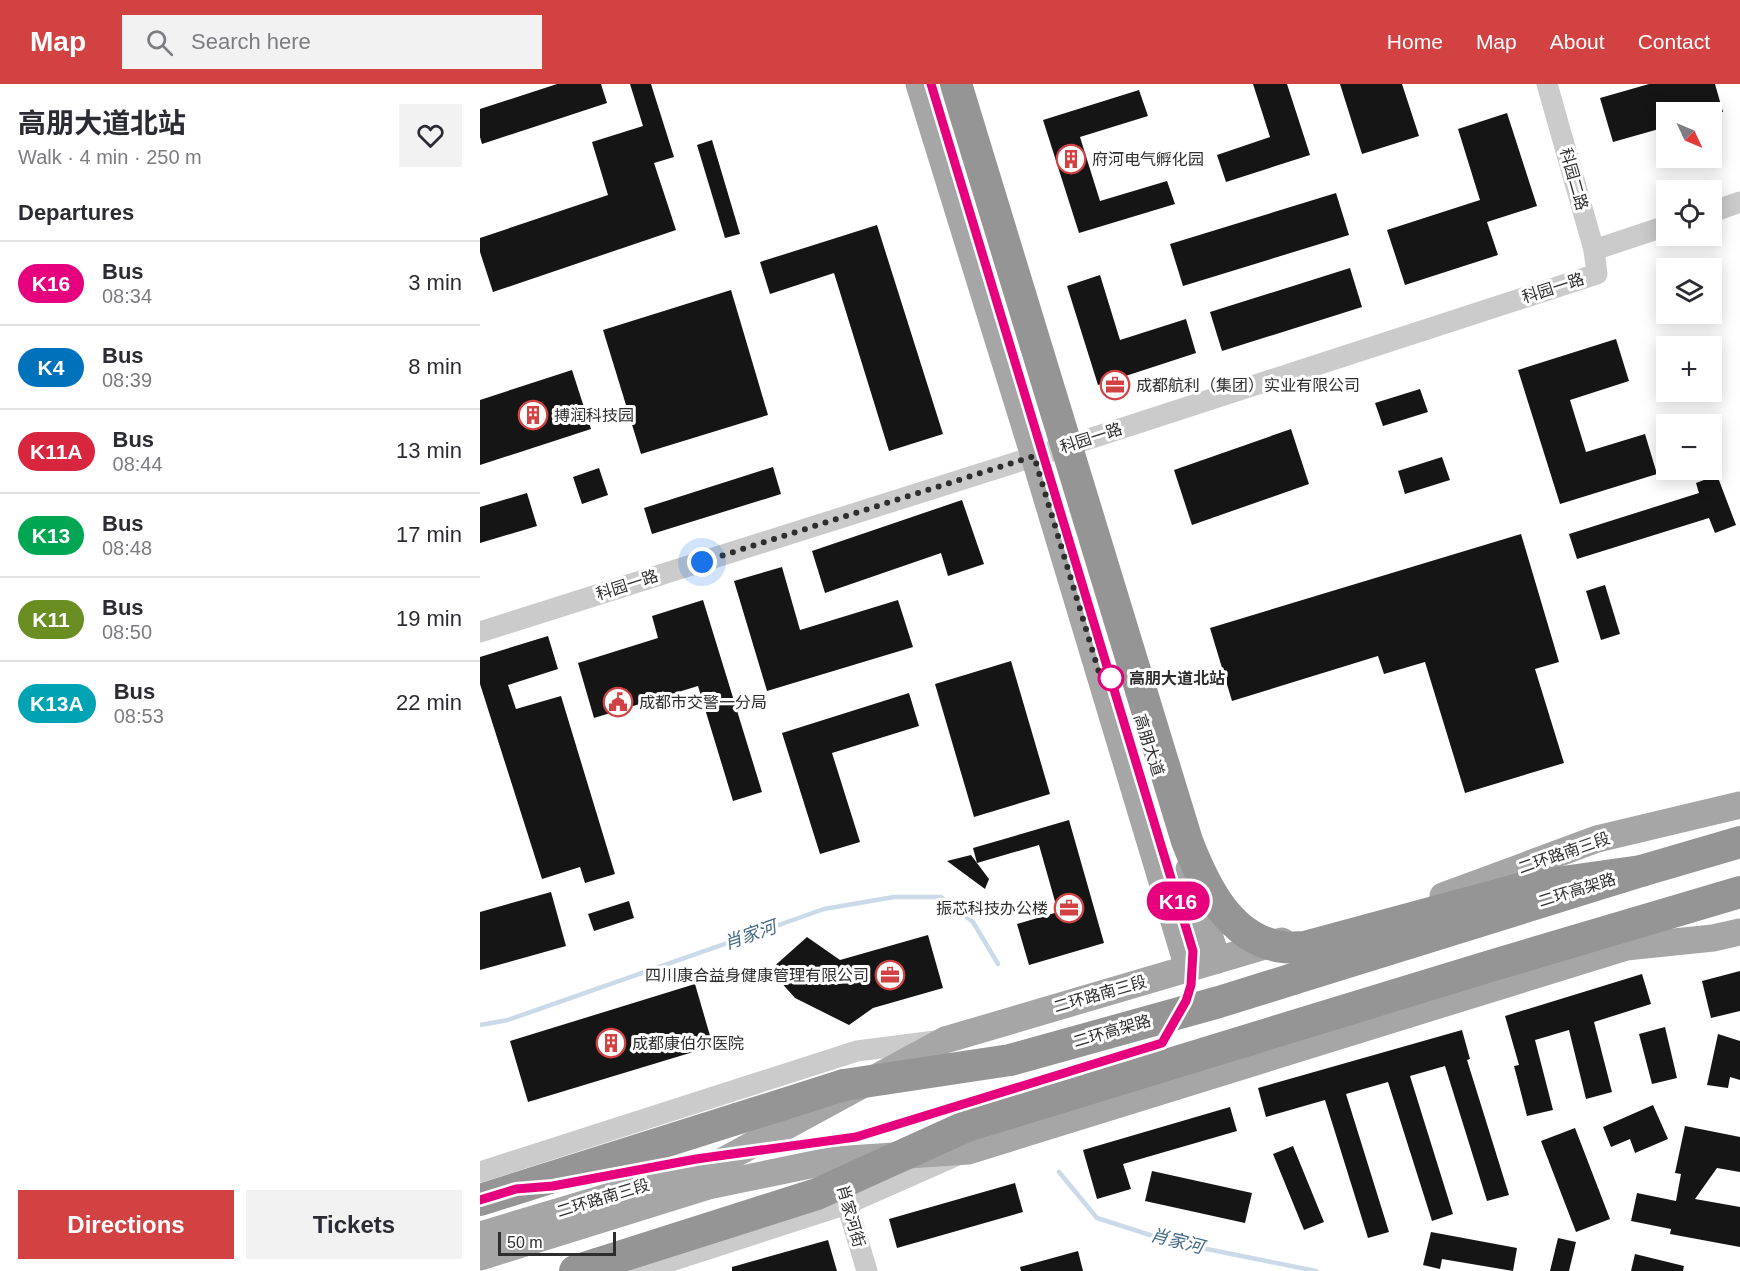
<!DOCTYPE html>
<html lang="en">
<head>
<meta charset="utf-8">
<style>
	body { margin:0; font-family:Arial,"Noto Sans SC",sans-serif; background:#f2f2f3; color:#2b2b33; height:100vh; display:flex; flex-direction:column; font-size:22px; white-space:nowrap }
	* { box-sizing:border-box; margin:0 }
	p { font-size:20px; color:#7c7c81 }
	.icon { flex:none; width:33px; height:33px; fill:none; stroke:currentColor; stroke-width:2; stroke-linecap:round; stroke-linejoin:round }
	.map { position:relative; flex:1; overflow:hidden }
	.details { display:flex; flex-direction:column; background:#fff; width:480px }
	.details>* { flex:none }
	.badge { padding:0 12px; border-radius:20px; font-size:21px; line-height:39px }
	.needle { width:39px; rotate:134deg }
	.fabs { position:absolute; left:1176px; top:18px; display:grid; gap:12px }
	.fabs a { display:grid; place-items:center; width:66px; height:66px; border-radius:0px; background:#fff; box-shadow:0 3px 15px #0003; font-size:30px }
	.scale { position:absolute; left:18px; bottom:15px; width:118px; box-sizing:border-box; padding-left:6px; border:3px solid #2e2e2e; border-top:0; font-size:16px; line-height:21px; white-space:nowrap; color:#2e2e2e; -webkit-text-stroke:4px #fff; paint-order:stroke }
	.you { position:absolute; width:30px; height:30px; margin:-15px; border:4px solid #fff; border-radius:50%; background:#1a73e8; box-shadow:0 0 0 9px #1a73e833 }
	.map>.badge { position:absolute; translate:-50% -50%; box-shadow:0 0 0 3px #fff }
	h2 { padding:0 18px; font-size:22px; line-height:54px }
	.round { display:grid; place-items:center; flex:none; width:63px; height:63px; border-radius:0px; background:#f2f2f3 }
	.headline { display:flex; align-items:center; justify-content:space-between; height:102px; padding:0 18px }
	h1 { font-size:28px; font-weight:700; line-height:45px }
	.action { display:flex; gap:12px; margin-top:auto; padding:12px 18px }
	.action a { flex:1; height:69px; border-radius:0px; background:#d34243; color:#fff; font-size:24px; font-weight:700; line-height:69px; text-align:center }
	.action a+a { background:#f2f2f3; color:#2b2b33 }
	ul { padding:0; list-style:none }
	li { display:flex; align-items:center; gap:18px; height:84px; padding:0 18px; border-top:2px solid #e1e1e2 }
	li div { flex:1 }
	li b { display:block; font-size:22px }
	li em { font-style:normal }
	li .badge { min-width:66px; font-weight:700; text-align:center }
	header { display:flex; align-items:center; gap:36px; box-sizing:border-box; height:84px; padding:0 30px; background:#d34243; color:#fff }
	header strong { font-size:28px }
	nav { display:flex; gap:33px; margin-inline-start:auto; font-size:21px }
	.search { width:420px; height:54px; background:#f2f2f3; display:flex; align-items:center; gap:15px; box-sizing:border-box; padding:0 21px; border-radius:0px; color:#7c7c81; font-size:22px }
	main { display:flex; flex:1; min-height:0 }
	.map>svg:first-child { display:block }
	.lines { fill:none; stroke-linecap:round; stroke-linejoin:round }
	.stream { stroke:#cbdae8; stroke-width:4.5 }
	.building { fill:#151515 }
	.minor { stroke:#cbcbcb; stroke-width:21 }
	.major { stroke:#a6a6a6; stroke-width:27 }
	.highway { stroke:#959595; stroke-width:32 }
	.highway-bridge { stroke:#959595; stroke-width:32 }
	.line-casing { stroke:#fff; stroke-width:14 }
	.line { stroke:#e6007e; stroke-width:9 }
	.walk { stroke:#2e2e2e; stroke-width:6; stroke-dasharray:0 10.8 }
	.stop-dot { fill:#fff; stroke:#e6007e; stroke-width:3 }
	.labels { text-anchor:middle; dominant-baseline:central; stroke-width:6; stroke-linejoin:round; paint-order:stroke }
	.poi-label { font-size:16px; fill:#2e2e2e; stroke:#fff; text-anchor:start }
	.street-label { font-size:16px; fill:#2e2e2e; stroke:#fff }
	.stop-label { font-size:16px; font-weight:bold; fill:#2e2e2e; stroke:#fff; text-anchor:start }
	.water-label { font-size:18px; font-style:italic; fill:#446987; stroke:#fff }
</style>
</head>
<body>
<header>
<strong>Map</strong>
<div class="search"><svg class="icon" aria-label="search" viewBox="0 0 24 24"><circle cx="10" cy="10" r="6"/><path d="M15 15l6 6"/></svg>Search here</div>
<nav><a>Home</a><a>Map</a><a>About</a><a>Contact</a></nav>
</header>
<main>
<section class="details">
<div class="headline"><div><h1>高朋大道北站</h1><p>Walk · 4 min · 250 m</p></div><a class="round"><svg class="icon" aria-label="heart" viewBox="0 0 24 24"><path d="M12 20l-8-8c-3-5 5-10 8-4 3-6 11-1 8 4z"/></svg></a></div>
<h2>Departures</h2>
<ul>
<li><span class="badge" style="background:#e6007e;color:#fff">K16</span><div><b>Bus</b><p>08:34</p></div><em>3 min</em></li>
<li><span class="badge" style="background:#0072bc;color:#fff">K4</span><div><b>Bus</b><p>08:39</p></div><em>8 min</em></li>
<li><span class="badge" style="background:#d7263d;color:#fff">K11A</span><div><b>Bus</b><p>08:44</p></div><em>13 min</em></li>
<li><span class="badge" style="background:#00a651;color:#fff">K13</span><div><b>Bus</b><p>08:48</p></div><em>17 min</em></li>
<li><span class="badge" style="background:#6b8e23;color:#fff">K11</span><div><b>Bus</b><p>08:50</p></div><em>19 min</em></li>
<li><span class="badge" style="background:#00a3b4;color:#fff">K13A</span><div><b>Bus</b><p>08:53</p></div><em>22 min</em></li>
</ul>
<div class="action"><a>Directions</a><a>Tickets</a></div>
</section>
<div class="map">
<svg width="1260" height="1187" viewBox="0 0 1260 1187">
	<rect width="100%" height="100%" fill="#fff"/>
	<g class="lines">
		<g class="stream">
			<path d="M 0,941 L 28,936 L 344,825 L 414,813 L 461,813 L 493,838 L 518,880"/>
			<path d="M 579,1088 L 617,1134 L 692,1158 L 836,1187"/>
		</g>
	</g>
	<g class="building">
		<path d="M 77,0 L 121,0 L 127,19 L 2,60 L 0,53 L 0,25 Z"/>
		<path d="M 150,0 L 171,0 L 194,73 L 174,79 L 196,146 L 13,208 L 0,168 L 0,154 L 128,111 L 112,58 L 163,42 Z"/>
		<path d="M 773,0 L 807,0 L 830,71 L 746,98 L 737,71 L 790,53 Z"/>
		<path d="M 860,0 L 922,0 L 939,52 L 882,70 Z"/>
		<path d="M 1169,0 L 1235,0 L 1243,28 L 1186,28 L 1186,43 L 1133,58 L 1120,14 Z"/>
		<path d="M 659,6 L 668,32 L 600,53 L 620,117 L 687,97 L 695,120 L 599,149 L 563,36 Z"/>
		<path d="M 1027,29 L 1057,122 L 1007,138 L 1018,171 L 925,201 L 907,146 L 1000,116 L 978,45 Z"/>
		<path d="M 232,56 L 260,150 L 245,154 L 217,61 Z"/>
		<path d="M 856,109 L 869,151 L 703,202 L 690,160 Z"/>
		<path d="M 397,141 L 463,350 L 409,367 L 354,189 L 290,210 L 280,178 Z"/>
		<path d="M 870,184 L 882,223 L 742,267 L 730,228 Z"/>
		<path d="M 620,191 L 640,256 L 706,235 L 716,269 L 618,301 L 587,202 Z"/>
		<path d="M 251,206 L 288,331 L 161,370 L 123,246 Z"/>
		<path d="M 1136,255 L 1149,297 L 1090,316 L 1106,368 L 1165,350 L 1177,390 L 1080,420 L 1038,286 Z"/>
		<path d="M 92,286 L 111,345 L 0,381 L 0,316 Z"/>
		<path d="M 940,305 L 948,328 L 903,342 L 895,319 Z"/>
		<path d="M 811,345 L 829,400 L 712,441 L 694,386 Z"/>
		<path d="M 962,373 L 970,396 L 925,410 L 918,387 Z"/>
		<path d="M 293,383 L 301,410 L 172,450 L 164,424 Z"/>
		<path d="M 119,384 L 128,411 L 102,420 L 93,393 Z"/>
		<path d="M 1237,391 L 1256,441 L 1235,449 L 1229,434 L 1097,475 L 1089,450 L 1219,409 L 1216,399 Z"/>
		<path d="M 47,409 L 57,442 L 0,459 L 0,423 Z"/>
		<path d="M 482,416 L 504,480 L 468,492 L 461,469 L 345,509 L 332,467 Z"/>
		<path d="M 1041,450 L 1079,578 L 1055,585 L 1084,679 L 985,709 L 945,578 L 904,590 L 898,572 L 752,617 L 730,544 Z"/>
		<path d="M 302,483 L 320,546 L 418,516 L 433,563 L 287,607 L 254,497 Z"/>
		<path d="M 1125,501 L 1140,550 L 1121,556 L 1106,507 Z"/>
		<path d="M 223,516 L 282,708 L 253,717 L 218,602 L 114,634 L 98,579 L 178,554 L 172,532 Z"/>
		<path d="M 68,552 L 78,585 L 28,601 L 36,625 L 81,612 L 135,790 L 105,799 L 100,783 L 62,795 L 0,600 L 0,573 Z"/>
		<path d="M 531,577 L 570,710 L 494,733 L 455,600 Z"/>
		<path d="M 429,609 L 439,642 L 352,669 L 380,758 L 340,770 L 302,649 Z"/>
		<path d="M 589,736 L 624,859 L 549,881 L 537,840 L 578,828 L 559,761 L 497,779 L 493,764 Z"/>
		<path d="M 491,771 L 509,795 L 505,805 L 467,777 Z"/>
		<path d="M 71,808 L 86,862 L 0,886 L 0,828 Z"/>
		<path d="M 149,817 L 154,834 L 114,847 L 108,830 Z"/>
		<path d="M 448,851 L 463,904 L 393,924 L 369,941 L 315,914 L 290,886 L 327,853 L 360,876 Z"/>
		<path d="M 1260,887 L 1260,927 L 1231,934 L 1222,897 Z"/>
		<path d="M 1162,890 L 1171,920 L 1114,938 L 1132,1008 L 1106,1015 L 1089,946 L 1055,956 L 1073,1026 L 1047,1032 L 1034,982 L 1039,981 L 1025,932 Z"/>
		<path d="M 215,900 L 233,962 L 48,1018 L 30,957 Z"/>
		<path d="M 1185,943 L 1197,994 L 1172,1000 L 1159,950 Z"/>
		<path d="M 982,946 L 990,975 L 987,976 L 1029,1111 L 1007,1117 L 965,982 L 930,992 L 973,1130 L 952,1137 L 908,998 L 866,1010 L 909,1148 L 888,1154 L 845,1016 L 786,1033 L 778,1004 Z"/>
		<path d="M 1238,950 L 1260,957 L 1260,996 L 1250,993 L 1248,1004 L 1227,1001 Z"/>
		<path d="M 1173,1021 L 1188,1055 L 1155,1069 L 1150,1055 L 1131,1063 L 1123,1043 Z"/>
		<path d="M 750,1023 L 757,1047 L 643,1080 L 651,1105 L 617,1115 L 603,1066 Z"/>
		<path d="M 1205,1042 L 1260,1053 L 1260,1088 L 1237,1084 L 1215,1115 L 1260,1123 L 1260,1163 L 1190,1150 L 1191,1145 L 1151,1137 L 1157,1109 L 1196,1117 L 1201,1090 L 1195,1089 Z"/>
		<path d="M 1095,1044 L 1130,1135 L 1096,1148 L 1061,1057 Z"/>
		<path d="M 813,1062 L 844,1138 L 824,1146 L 793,1070 Z"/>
		<path d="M 672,1087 L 772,1109 L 765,1139 L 665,1117 Z"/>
		<path d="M 535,1099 L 543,1128 L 417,1164 L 409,1135 Z"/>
		<path d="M 951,1148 L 1037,1164 L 1033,1187 L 962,1175 L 960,1185 L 943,1181 Z"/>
		<path d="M 1078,1154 L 1096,1158 L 1089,1187 L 1070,1187 Z"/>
		<path d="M 348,1156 L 357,1187 L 252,1187 L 252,1183 Z"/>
		<path d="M 598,1167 L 603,1187 L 541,1187 L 540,1183 Z"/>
		<path d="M 1155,1170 L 1204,1182 L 1203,1187 L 1151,1187 Z"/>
	</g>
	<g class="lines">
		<g class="minor">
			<path d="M 1232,128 L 1260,118"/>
			<path d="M 1114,166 L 1186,142"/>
			<path d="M 0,548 L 575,366 L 1117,190 L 1114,166 L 1067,0"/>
			<path d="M 0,1088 L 377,967 L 455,957"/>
			<path d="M 363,1107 L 387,1187"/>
			<path d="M 160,1187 L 367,1120 L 478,1071"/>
		</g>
		<g class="major">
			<path d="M 439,0 L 554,372 L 708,884"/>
			<path d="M 709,785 L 737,876"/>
			<path d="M 963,812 L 1117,755 L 1260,721"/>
			<path d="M 0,1151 L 235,1081 L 465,956 L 802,857"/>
			<path d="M 0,1173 L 228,1102 L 354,1076 L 488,1067 L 1146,863 L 1233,854 L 1260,848"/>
		</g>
		<g class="highway">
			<path d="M 813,895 L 1161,787 L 1260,758"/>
			<path d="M 0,1116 L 364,1001"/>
			<path d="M 95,1187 L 117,1180"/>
		</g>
		<g class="highway-bridge">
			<path d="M 476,0 L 707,757 C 724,801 749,855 802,863 C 809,864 818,863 825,863 L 1047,803 L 1161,787"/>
			<path d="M 364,1001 L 530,976 L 739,918 L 813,895"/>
			<path d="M 117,1180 L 337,1110 L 487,1042 L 1007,883 L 1260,808"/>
		</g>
	</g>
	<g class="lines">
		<g class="line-casing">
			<path id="line" d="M 0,1116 L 36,1105 L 73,1102 L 216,1075 L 376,1053 L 682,959 L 706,917 L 711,901 L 713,867 L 451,0"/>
		</g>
		<use href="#line" class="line"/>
		<path class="walk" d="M 222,478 L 554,372 L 621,595 L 631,594"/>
	</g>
	<defs>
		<g id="building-ring" transform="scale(1.5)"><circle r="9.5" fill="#fff" stroke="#d34243" stroke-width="1.5"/><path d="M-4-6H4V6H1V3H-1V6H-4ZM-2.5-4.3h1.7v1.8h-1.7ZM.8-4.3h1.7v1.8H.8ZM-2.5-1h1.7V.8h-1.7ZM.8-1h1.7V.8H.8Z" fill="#d34243"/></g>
		<g id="office-ring" transform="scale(1.5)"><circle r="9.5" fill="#fff" stroke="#d34243" stroke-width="1.5"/><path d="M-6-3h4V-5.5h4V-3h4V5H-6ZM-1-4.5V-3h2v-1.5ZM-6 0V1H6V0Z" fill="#d34243"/></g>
		<g id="civic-ring" transform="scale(1.5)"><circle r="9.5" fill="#fff" stroke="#d34243" stroke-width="1.5"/><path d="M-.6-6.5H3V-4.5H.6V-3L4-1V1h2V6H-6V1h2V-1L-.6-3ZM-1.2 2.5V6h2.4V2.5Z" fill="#d34243"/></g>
	</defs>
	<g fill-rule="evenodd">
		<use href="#building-ring" x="591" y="75"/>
		<use href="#office-ring" x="635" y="301"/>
		<use href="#building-ring" x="53" y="331"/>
		<use href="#civic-ring" x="138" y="618"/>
		<use href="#office-ring" x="589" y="824"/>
		<use href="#office-ring" x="410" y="891"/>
		<use href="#building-ring" x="131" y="959"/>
	</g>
	<circle class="stop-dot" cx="631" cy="594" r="12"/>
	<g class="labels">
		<g class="poi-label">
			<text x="612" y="75">府河电气孵化园</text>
			<text x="656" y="301">成都航利（集团）实业有限公司</text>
			<text x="74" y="331">搏润科技园</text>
			<text x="159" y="618">成都市交警一分局</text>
			<text x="568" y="824" text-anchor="end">振芯科技办公楼</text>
			<text x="389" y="891" text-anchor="end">四川康合益身健康管理有限公司</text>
			<text x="152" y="959">成都康伯尔医院</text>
		</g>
		<g class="street-label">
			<text transform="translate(1094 95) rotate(74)">科园二路</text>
			<text transform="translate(1073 204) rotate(-18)">科园一路</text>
			<text transform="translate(611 354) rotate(-18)">科园一路</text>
			<text transform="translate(147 501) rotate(-18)">科园一路</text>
			<text transform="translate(669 661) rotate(72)">高朋大道</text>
			<text transform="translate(1084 769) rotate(-19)">二环路南三段</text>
			<text transform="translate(1097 806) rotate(-17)">二环高架路</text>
			<text transform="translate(620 910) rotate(-16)">二环路南三段</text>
			<text transform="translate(632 947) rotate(-16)">二环高架路</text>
			<text transform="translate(123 1114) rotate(-17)">二环路南三段</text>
			<text transform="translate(371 1132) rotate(74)">肖家河街</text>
		</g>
		<g class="stop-label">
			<text x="649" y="594">高朋大道北站</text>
		</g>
		<g class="water-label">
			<text transform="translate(270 851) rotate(-19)">肖家河</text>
			<text transform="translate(697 1157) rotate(14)">肖家河</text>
		</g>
	</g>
</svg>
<div class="fabs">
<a><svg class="needle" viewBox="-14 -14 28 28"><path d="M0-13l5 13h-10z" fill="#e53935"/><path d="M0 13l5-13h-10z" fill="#7c7c81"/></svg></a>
<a><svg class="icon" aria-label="locate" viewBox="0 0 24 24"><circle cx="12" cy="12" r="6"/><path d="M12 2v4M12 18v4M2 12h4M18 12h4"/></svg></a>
<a><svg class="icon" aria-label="layers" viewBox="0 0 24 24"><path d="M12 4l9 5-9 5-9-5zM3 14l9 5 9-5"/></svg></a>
<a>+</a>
<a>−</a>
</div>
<div class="scale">50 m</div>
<div class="you" style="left:222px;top:478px"></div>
<b class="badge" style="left:698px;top:817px;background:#e6007e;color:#fff">K16</b>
</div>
</main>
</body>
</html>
